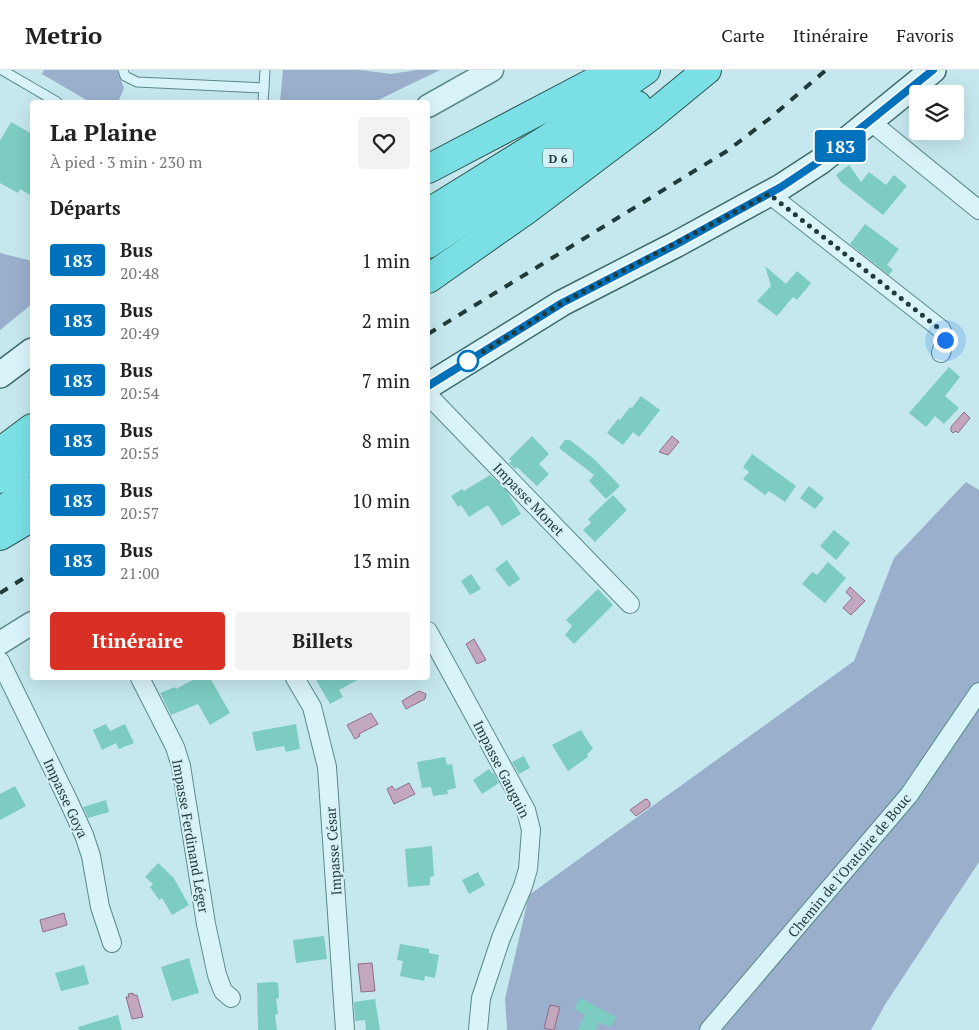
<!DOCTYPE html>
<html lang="fr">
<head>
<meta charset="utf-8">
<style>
	body { margin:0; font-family:"PT Serif",serif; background:#f2f2f2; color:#222; height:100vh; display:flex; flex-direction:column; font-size:19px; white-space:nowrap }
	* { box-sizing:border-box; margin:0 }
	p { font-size:16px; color:#767676 }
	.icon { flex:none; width:28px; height:28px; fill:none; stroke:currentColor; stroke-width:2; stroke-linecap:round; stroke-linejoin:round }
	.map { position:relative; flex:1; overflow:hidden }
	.panel { position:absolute; left:30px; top:30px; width:400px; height:580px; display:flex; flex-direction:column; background:#fff; border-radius:5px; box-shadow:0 5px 20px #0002 }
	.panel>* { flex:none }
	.badge { padding:0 10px; border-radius:4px; font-size:18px; line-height:32px }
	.buttons { position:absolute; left:909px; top:15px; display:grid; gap:10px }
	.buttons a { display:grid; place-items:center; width:55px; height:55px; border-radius:5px; background:#fff; box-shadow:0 5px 20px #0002; font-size:25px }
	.you { position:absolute; width:25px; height:25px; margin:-12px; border:4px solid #fff; border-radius:50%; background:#1a73e8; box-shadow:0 0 0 8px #1a73e833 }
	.map>.badge { position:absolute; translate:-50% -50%; box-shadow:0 0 0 2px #fff }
	h2 { padding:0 20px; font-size:19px; line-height:45px }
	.round { display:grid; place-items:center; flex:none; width:52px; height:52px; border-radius:5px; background:#f2f2f2 }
	.overview { display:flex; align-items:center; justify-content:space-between; height:85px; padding:0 20px }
	h1 { font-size:24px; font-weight:700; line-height:38px }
	.button { display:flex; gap:10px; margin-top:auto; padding:10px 20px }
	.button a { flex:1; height:58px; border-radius:5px; background:#d93025; color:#fff; font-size:20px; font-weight:700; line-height:58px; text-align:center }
	.button a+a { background:#f2f2f2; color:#222 }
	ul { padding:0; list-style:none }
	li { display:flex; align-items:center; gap:15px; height:60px; padding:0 20px }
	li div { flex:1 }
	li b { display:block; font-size:19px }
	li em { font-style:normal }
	li .badge { min-width:55px; font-weight:700; text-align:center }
	header { display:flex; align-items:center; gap:30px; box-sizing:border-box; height:70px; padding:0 25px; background:#fff; border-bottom:1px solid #e0e0e0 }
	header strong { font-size:24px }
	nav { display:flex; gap:28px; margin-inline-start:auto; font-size:18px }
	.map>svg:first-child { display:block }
	.green { fill:#99afcc }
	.water { fill:#c2a7be; stroke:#906d89 }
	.building { fill:#7cccc1 }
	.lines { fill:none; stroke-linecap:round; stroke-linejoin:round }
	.service-casing { stroke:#5b8988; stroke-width:11 }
	.minor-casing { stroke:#5b8988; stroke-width:20 }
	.tertiary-casing { stroke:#5b8988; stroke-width:25 }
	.secondary-casing { stroke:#3e6b69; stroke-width:28 }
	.trunk-casing { stroke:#2f5754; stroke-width:30 }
	.service { stroke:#d9f4f9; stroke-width:9 }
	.minor { stroke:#d9f4f9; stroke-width:18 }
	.tertiary { stroke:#d9f4f9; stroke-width:22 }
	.secondary { stroke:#d9f4f9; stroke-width:25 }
	.trunk { stroke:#7ae0e6; stroke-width:28 }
	.rail { stroke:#1f3a38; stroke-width:4; stroke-dasharray:9 9; stroke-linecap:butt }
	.line-casing { stroke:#fff; stroke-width:11 }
	.line { stroke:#0072bc; stroke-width:8 }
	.walk { stroke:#1f3a38; stroke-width:5; stroke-dasharray:0 9 }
	.stop-dot { fill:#fff; stroke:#0072bc; stroke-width:2.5 }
	.labels { text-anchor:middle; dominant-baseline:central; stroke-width:4; stroke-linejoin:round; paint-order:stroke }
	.shield { fill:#d5f0f6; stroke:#567171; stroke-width:1 }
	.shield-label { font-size:12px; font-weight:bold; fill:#1f3a38 }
	.street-label { font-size:14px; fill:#1f3a38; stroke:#d5f0f6 }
</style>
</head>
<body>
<header>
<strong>Metrio</strong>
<nav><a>Carte</a><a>Itinéraire</a><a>Favoris</a></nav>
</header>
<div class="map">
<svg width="979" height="960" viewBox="0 0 979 960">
	<rect width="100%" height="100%" fill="#c5e8ee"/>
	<g class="green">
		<path d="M 44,0 L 117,0 L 124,18 L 118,32 L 90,32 L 42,4 Z"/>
		<path d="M 283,0 L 360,0 L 391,4 L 417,0 L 440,0 L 374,32 L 280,32 Z"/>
		<path d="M 0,183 L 32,191 L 32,234 L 0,260 Z"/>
		<path d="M 966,412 L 979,420 L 979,792 L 886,933 L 871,960 L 507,960 L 505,929 L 529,825 L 854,591 L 894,488 Z"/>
	</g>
	<g class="water">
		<path d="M 964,342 L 970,348 L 958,363 L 956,361 L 953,363 L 951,361 L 951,357 Z"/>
		<path d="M 672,366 L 679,372 L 668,385 L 659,382 Z"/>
		<path d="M 850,517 L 865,531 L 851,545 L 843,538 L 852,528 L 846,522 Z"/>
		<path d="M 474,569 L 486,590 L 477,594 L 466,574 Z"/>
		<path d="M 419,621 L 426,624 L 425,629 L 406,639 L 402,631 Z"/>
		<path d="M 371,643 L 378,654 L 359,664 L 360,666 L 355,669 L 347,655 Z"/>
		<path d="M 409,713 L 415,724 L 394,734 L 387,719 L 392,716 L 395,720 Z"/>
		<path d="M 647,729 L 650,733 L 650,736 L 636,746 L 630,740 L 644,730 Z"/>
		<path d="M 64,843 L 67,855 L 43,862 L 40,850 Z"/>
		<path d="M 372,893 L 375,921 L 361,922 L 358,894 Z"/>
		<path d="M 133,923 L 133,925 L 137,925 L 143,947 L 132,949 L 126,927 L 129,927 L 128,924 Z"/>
		<path d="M 550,935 L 560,937 L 554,960 L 544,958 Z"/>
	</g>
	<g class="building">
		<path d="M 11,52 L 32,64 L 32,126 L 20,119 L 18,123 L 0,113 L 0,71 Z"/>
		<path d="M 849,95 L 861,112 L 869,102 L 886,115 L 894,105 L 907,116 L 883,145 L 841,112 L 836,105 Z"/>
		<path d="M 865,154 L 899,179 L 887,195 L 893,200 L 889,205 L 850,174 Z"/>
		<path d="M 765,196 L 786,214 L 797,201 L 811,213 L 797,230 L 793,227 L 777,246 L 757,231 L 771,216 Z"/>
		<path d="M 949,297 L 960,307 L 945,326 L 959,338 L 944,354 L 935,346 L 926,357 L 909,343 Z"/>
		<path d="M 641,326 L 660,340 L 639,367 L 633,362 L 623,375 L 607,363 L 618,349 L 620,350 L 630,337 L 632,338 Z"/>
		<path d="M 532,366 L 549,384 L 539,394 L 549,404 L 537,416 L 517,397 L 515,399 L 509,393 L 512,391 L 509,389 Z"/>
		<path d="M 565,370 L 570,370 L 594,389 L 620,416 L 606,429 L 589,411 L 594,405 L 559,378 Z"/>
		<path d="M 752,384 L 796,416 L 785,432 L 769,421 L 765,425 L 743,409 L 749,402 L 743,397 Z"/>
		<path d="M 490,405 L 506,420 L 521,444 L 502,456 L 488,435 L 469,447 L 461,435 L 458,437 L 451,426 L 462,419 L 464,421 Z"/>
		<path d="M 809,416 L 824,428 L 815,439 L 800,428 Z"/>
		<path d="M 613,425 L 627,440 L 595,472 L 583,460 L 591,453 L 588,449 Z"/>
		<path d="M 834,460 L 850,473 L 836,490 L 820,476 Z"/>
		<path d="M 507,490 L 520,509 L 509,517 L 495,499 Z"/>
		<path d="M 828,492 L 846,508 L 825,533 L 802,514 L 812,502 L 817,505 Z"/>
		<path d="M 471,504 L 481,519 L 470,525 L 461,511 Z"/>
		<path d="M 598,519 L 613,535 L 574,574 L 565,565 L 572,556 L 566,550 Z"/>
		<path d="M 196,608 L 210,608 L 230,643 L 210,655 L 198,634 L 171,645 L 160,623 L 175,617 L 176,619 Z"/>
		<path d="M 315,608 L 361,608 L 339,620 L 343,627 L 330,634 Z"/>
		<path d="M 106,654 L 110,661 L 125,654 L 134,673 L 119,679 L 116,673 L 102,680 L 93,660 Z"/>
		<path d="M 296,654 L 300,679 L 286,682 L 284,676 L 256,681 L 252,662 Z"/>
		<path d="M 581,660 L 593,679 L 587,684 L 588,687 L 568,701 L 552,675 Z"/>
		<path d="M 524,686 L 530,698 L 519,704 L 512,692 Z"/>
		<path d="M 445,687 L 447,695 L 452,694 L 456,718 L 447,720 L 448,724 L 433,726 L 431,717 L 422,718 L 417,692 Z"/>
		<path d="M 489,699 L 492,703 L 493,702 L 499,713 L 482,724 L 473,710 Z"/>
		<path d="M 15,716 L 26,736 L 0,750 L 0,724 Z"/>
		<path d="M 106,730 L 109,742 L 88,748 L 83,737 Z"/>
		<path d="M 432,776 L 434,806 L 430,807 L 430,815 L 408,817 L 405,779 Z"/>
		<path d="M 158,793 L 173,807 L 189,835 L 172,845 L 162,828 L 159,830 L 150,817 L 153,814 L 145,807 Z"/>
		<path d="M 478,802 L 485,815 L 469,824 L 462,810 Z"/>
		<path d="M 324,866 L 327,889 L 296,893 L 293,870 Z"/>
		<path d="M 400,874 L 429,879 L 429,883 L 439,885 L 435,908 L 425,906 L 424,911 L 400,906 L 403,891 L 397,890 Z"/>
		<path d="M 189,888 L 199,923 L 172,931 L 161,897 Z"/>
		<path d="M 84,895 L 89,914 L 61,921 L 55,903 Z"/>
		<path d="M 273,912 L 278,913 L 279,928 L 276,929 L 278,944 L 275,945 L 277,960 L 258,960 L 257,913 Z"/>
		<path d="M 580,928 L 616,947 L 611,957 L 599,952 L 595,960 L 577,960 L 585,945 L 574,939 Z"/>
		<path d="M 375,929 L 380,960 L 366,960 L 365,950 L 355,951 L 354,932 Z"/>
		<path d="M 118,945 L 122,960 L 79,960 L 78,957 Z"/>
	</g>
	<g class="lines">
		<g class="service-casing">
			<g id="service">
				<path d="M 2,0 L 57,32"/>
				<path d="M 123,0 L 125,6 L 137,12 L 264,18"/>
				<path d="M 263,32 L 265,0"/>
			</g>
		</g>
		<g class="minor-casing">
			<g id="minor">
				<path d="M 871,52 L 979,140"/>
				<path d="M 769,124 L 941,259 L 945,270 L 941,283"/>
				<path d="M 428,325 L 630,534"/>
				<path d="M 428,561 L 526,740 L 531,760 L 528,799 L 523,816 L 501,868 L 481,928 L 478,960"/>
				<path d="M 0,591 L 68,730 L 84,765 L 91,786 L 100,837 L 112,873"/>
				<path d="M 140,608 L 175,677 L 181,696 L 206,854 L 217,905 L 223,921 L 231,928"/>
				<path d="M 295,608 L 312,637 L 327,697 L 345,960"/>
				<path d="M 709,960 L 909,725 L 979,622"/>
			</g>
		</g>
		<g class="tertiary-casing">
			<g id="tertiary">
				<path d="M 428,36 L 492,0"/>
				<path d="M 0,573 L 32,553"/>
			</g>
		</g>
		<g class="secondary-casing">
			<g id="secondary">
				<path d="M 0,305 L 32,281"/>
				<path d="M 428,316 L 562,233 L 675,175 L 781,117 L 821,91 L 933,0"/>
			</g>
		</g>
		<g class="trunk-casing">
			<g id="trunk">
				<path d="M 428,99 L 590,14 L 612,0"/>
				<path d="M 428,143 L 549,68 L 646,0"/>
				<path d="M 428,174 L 637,35"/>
				<path d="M 428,209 L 525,141 L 651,46 L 707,0"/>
				<path d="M 0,382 L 32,358"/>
				<path d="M 0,409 L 32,389"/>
				<path d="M 0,441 L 32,421"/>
				<path d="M 0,466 L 32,447"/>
			</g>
		</g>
		<use href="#service" class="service"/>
		<use href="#minor" class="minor"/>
		<use href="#tertiary" class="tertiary"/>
		<use href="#secondary" class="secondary"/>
		<use href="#trunk" class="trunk"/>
		<g class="rail">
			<path d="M 428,264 L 727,81 L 769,49 L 826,0"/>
			<path d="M 0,523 L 32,503"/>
		</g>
	</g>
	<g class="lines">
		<g class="line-casing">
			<path id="line" d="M 428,316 L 562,233 L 675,175 L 781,117 L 820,91 L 933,0"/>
		</g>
		<use href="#line" class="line"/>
		<path class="walk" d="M 468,291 L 562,233 L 769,124 L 941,260 L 945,270"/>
	</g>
	<circle class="stop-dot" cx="468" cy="291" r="10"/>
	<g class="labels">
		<rect class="shield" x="543" y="78.5" width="30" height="19" rx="4"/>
		<g class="shield-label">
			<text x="558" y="88">D 6</text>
		</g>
		<g class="street-label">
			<text transform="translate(529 429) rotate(46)">Impasse Monet</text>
			<text transform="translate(502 699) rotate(63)">Impasse Gauguin</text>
			<text transform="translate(66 728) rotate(65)">Impasse Goya</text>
			<text transform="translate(191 766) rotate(80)">Impasse Ferdinand Léger</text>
			<text transform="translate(333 781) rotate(-94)">Impasse César</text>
			<text transform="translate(849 795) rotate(-50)">Chemin de l'Oratoire de Bouc</text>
		</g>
	</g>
</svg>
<div class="buttons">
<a><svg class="icon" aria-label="layers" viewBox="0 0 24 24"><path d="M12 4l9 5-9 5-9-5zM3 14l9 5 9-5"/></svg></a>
</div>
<div class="you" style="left:945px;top:270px"></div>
<b class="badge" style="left:840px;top:76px;background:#0072bc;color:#fff">183</b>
<section class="panel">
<div class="overview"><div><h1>La Plaine</h1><p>À pied · 3 min · 230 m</p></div><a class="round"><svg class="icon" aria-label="heart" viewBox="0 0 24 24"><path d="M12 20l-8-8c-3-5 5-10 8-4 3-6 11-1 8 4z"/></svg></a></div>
<h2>Départs</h2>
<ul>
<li><span class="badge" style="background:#0072bc;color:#fff">183</span><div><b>Bus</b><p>20:48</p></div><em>1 min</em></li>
<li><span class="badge" style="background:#0072bc;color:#fff">183</span><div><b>Bus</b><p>20:49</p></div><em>2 min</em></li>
<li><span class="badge" style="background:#0072bc;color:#fff">183</span><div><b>Bus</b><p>20:54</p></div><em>7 min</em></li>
<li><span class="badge" style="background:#0072bc;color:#fff">183</span><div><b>Bus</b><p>20:55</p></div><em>8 min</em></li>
<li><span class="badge" style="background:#0072bc;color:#fff">183</span><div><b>Bus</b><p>20:57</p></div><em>10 min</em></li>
<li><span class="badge" style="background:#0072bc;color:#fff">183</span><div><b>Bus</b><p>21:00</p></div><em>13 min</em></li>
</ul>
<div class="button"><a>Itinéraire</a><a>Billets</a></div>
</section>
</div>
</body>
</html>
